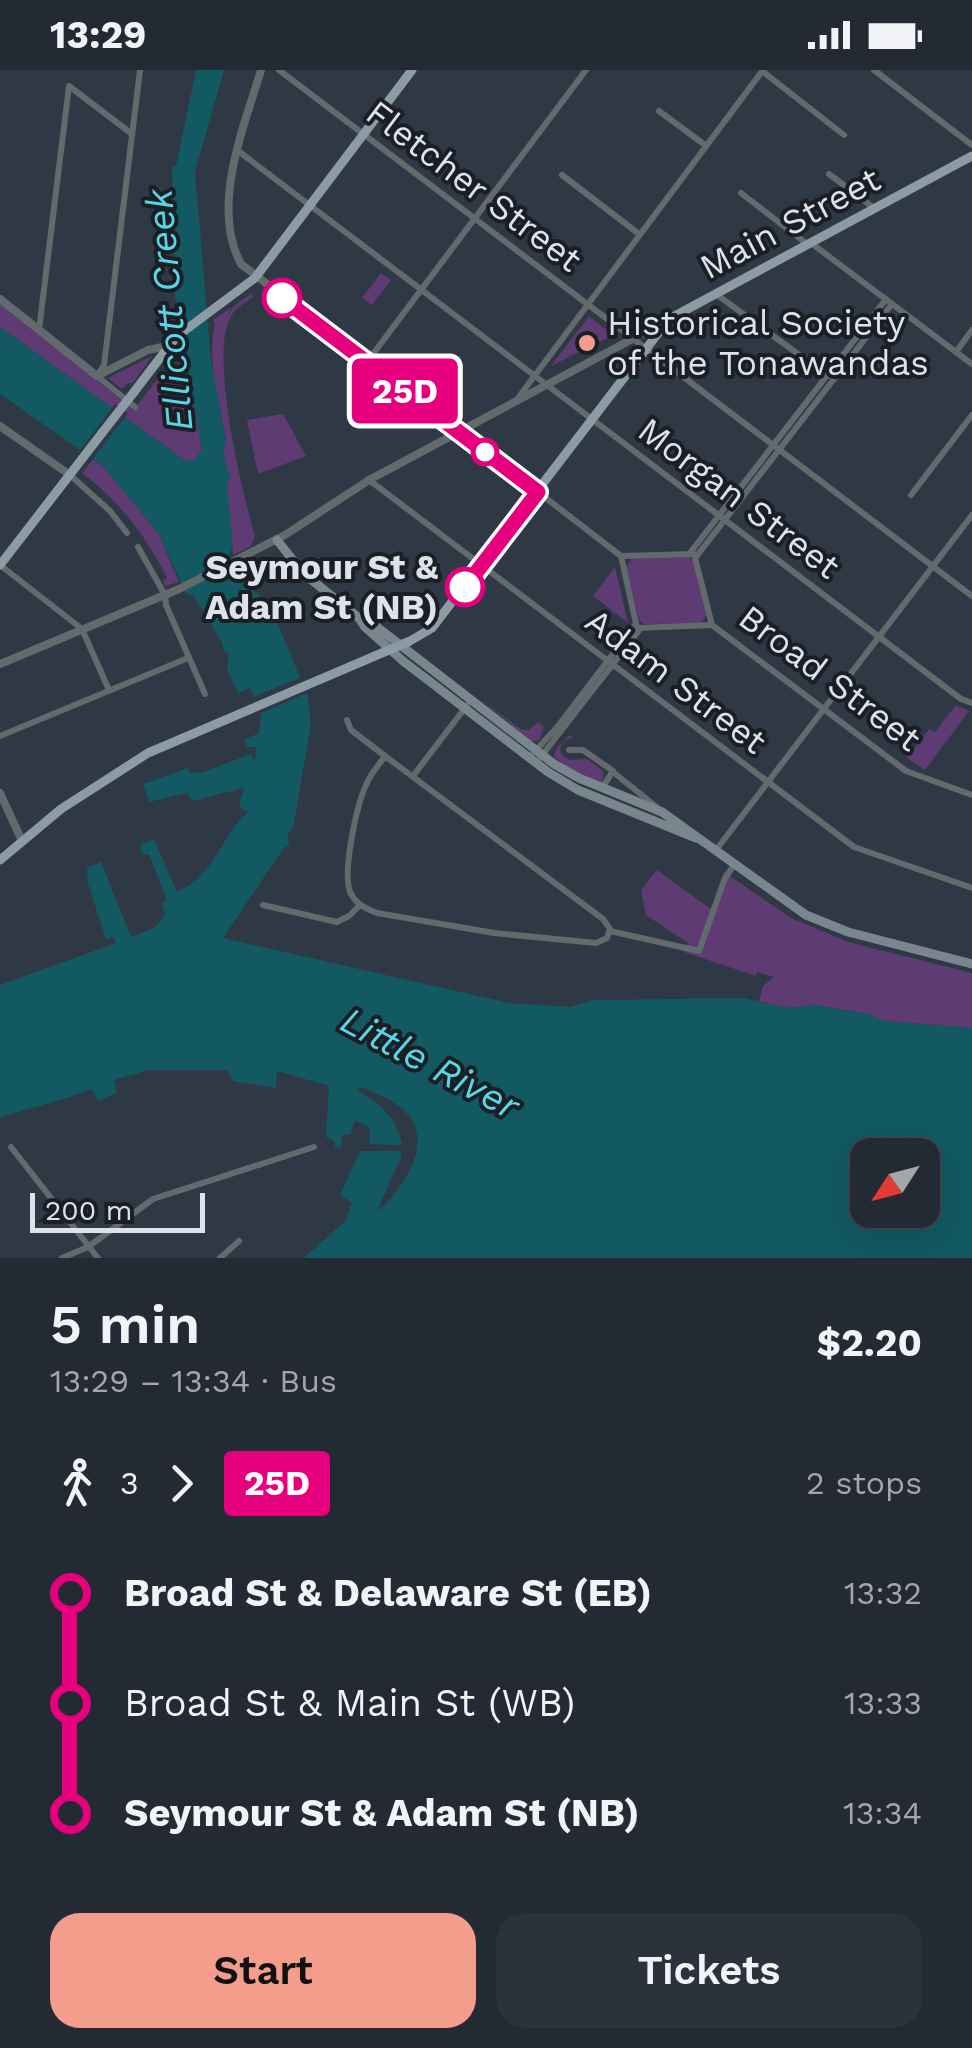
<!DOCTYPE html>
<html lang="en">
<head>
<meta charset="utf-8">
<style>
	body { margin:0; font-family:"Work Sans",sans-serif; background:#2b323c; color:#f1f3f6; height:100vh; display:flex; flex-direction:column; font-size:38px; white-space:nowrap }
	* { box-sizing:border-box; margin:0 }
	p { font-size:32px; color:#a3a7ac }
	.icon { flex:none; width:55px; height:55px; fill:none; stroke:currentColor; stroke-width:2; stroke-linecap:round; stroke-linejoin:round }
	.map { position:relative; height:1188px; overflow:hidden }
	.details { display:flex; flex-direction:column; background:#232a34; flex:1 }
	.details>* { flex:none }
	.badge { padding:0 20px; border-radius:8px; font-size:35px; line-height:65px }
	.needle { width:65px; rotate:234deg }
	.buttons { position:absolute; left:850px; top:1068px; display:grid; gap:20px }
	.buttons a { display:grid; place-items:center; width:90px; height:90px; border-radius:20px; background:#232a34; box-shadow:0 10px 40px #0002,0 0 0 2px #40464f; font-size:50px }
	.scale { position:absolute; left:30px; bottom:25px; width:175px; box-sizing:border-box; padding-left:10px; border:5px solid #dde3eb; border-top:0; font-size:28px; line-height:35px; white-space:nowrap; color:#dde3eb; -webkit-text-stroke:8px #1b1f25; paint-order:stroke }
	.map>.badge { position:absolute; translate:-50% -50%; box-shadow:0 0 0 5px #fff }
	.legs { display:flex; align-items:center; gap:15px; height:110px; padding:0 50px; font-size:32px }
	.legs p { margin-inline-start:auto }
	.overview { display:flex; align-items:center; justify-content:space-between; height:170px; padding:0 50px }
	h1 { font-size:55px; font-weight:600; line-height:75px }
	.action { display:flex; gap:20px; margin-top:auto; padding:20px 50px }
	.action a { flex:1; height:115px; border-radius:30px; background:#f49d8d; color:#111; font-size:40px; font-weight:600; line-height:115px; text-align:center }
	.action a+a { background:#2b323c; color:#f1f3f6 }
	ul { padding:0 50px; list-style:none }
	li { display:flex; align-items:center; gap:35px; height:110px; font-size:38px }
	li i { display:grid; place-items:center; width:15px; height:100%; margin:0 12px; background:currentColor }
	li i::after { content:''; width:25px; height:25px; margin:-12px; border:8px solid; border-radius:50%; background:#232a34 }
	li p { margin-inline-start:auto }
	li:first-child i { background:linear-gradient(#0000 50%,currentColor 0) }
	li:last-child i { background:linear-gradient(currentColor 50%,#0000 0) }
	.status { display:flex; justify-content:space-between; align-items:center; height:70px; padding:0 50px; background:#232a34; direction:ltr }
	.status svg { height:28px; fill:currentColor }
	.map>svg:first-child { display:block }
	.green { fill:#5e3c73 }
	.water { fill:#125961; fill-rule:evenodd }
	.pier { fill:#2f3845 }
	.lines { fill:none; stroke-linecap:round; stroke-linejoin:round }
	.minor { stroke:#636a6e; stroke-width:6 }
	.tertiary { stroke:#636a6e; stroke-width:8 }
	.secondary { stroke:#7a868d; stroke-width:9 }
	.primary { stroke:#8c9ba4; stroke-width:9 }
	.primary-bridge { stroke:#8c9ba4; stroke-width:9 }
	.line-1-casing { stroke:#fff; stroke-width:22 }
	.line-1 { stroke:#e6007e; stroke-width:15 }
	.stop-1-dot { fill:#fff; stroke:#e6007e; stroke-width:5 }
	.poi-dot { fill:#f49d8d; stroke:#1b1f25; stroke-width:4 }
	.labels { text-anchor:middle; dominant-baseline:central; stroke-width:8; stroke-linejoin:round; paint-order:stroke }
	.street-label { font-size:35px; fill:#dde3eb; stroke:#1b1f25 }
	.poi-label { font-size:35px; fill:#dde3eb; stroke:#1b1f25; text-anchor:start }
	.stop-label { font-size:35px; font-weight:bold; fill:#dde3eb; stroke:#1b1f25; text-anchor:end }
	.water-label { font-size:38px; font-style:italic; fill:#57d7e6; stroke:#1b1f25 }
</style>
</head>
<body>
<div class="status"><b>13:29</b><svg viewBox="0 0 49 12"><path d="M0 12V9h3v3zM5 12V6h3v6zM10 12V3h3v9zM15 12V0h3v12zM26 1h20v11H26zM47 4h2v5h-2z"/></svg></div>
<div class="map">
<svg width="972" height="1188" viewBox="0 0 972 1188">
	<rect width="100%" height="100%" fill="#2f3845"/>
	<g class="green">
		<path d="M 381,203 L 391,210 L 372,235 L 362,228 Z"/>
		<path d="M 251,224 L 253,227 C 244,233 235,238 230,248 C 210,286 242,423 255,466 L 251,476 L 233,485 L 223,379 L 226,370 C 220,330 206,294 215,254 L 213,250 L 232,237 L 226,248 L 236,234 Z"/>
		<path d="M 0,233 L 134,340 L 160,305 L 189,305 L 202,380 L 195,390 L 187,392 L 0,257 Z"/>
		<path d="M 589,246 L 613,265 L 551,296 Z"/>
		<path d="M 152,286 L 133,313 L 127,313 L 122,319 L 108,308 Z"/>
		<path d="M 283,344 L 306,386 L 258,404 L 247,350 Z"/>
		<path d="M 93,389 L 103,396 L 159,464 L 179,512 L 165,516 L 163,511 L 167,508 C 147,467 119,431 82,403 Z"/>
		<path d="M 688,486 L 693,490 L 707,545 L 701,553 L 644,554 L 639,550 L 626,496 L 633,488 Z"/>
		<path d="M 615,497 L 628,553 L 593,526 Z"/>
		<path d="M 478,627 L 522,660 L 529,660 L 538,652 L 544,657 L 540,663 L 545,659 L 538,671 L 531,671 Z"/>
		<path d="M 956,635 L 969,641 L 925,700 L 907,688 L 929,659 L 935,662 Z"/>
		<path d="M 569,665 L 573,668 L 565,670 L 560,677 L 562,686 L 570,690 L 587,689 L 604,702 L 602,712 L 572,700 L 554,687 L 556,679 Z"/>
		<path d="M 657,800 L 712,840 L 724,802 L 791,848 L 848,872 L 972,903 L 972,958 L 884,951 L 868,944 L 816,935 L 787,938 L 759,931 L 763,916 L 774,907 L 757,902 L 756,906 L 684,882 L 688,873 L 646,845 L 641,820 Z"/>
	</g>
	<path class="water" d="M 196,0 L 224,0 L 195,102 L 211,290 L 226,371 L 223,380 L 228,403 L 231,403 L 227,416 L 233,476 L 229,485 L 248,517 L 268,531 L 308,626 L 311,655 L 293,758 L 288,763 L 289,775 L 283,779 L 223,868 L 509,933 L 568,937 L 596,930 L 744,928 L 787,938 L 816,935 L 868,944 L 884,951 L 972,958 L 972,1188 L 304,1188 L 346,1150 L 352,1133 L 340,1125 L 360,1081 L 400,1081 L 402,1085 L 377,1141 C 401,1123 433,1075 409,1046 C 397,1031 378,1024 362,1017 L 356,1019 C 379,1034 396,1045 402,1074 L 399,1075 L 369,1074 L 370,1058 L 355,1050 L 350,1065 L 342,1065 L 341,1078 L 335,1077 L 335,1071 L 326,1067 L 329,1016 L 277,1001 L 276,1018 L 233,1011 L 228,1000 L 149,1000 L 114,1010 L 117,1023 L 98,1031 L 92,1019 C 61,1031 32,1037 0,1048 L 0,915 L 116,873 L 114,867 L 106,869 L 88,814 L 87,797 L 101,792 L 131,867 L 154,858 L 165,845 L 162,833 L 167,830 L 149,784 L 143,785 L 140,775 L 154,769 L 177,822 C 219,802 220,765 248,742 L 239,737 L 244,718 L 192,731 L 187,723 L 149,732 L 143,714 L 188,698 L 190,703 L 203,702 L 251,684 L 255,691 L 256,677 L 247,677 L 245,669 L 259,663 L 261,644 L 250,618 L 238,623 L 227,598 L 229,583 L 224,581 L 222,572 L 193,525 L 186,523 L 159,464 L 103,396 L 0,324 L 0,257 L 187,392 L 195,389 L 202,380 L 189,305 L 184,248 L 175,227 L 172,97 L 176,96 ZM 868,1085 L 922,1085 L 922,1140 L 868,1140 Z"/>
	<g class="pier">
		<path d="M 115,334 L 128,343 L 90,393 L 78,383 Z"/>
		<path d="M 306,605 L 312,621 L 254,646 L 249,629 Z"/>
	</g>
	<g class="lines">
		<g class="minor">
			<path d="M 279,0 L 972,526"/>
			<path d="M 874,0 L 972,75"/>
			<path d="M 762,1 L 844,65"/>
			<path d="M 659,41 L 705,75"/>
			<path d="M 237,80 L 961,629 L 972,633"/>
			<path d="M 829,104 L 874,138"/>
			<path d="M 562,105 L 639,164"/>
			<path d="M 741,123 L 807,174"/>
			<path d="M 811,173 L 972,294"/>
			<path d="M 716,224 L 828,306"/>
			<path d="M 39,260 L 69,16 L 132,64"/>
			<path d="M 956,282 L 972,260"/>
			<path d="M 367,292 L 586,0"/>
			<path d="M 518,328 L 763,0"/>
			<path d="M 135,337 L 97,306 L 104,295 L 140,0"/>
			<path d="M 70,405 L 110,441 L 127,463"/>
			<path d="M 369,410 L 854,777 L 972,818"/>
			<path d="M 538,422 L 621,486"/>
			<path d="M 911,425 L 972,345"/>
			<path d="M 138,477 L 165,525 L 166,535 L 205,624"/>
			<path d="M 690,483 L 886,229"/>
			<path d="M 621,486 L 637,558 L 712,555"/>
			<path d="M 621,486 L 694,484 L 712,555"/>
			<path d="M 696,487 L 892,234"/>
			<path d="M 0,495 L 82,559 L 109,620"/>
			<path d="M 712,555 L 906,701 L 972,725"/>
			<path d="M 347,650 L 351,660 L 385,686"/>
			<path d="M 0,666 L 188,588"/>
			<path d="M 569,680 L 583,680 L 613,701 L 602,718"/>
			<path d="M 385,686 L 603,849 L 610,859 L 607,868 L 596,873 L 494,863 L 377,843 C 367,839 357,835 351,824 C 341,805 357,733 367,713 C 371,703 379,695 385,686 Z"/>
			<path d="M 529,688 L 558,656 L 635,555"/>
			<path d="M 536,693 L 641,558"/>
			<path d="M 613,702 L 658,738"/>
			<path d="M 413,706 L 471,630"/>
			<path d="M 716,780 L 972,445"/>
			<path d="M 263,835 L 337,852 L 349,846 L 360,835"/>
			<path d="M 610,861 L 699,881 L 725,808 L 734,795"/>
			<path d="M 11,1077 L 98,1188"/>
			<path d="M 62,1188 L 88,1177 L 153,1129 L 314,1077"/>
			<path d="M 220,1188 L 239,1171"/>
		</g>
		<g class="tertiary">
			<path d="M 261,0 C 244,57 210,137 241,194 L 538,422"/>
			<path d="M 0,229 L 97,306 L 148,280 L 167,276"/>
			<path d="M 0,356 L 70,405"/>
			<path d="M 0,594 L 179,519 L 285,465 L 369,410 L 666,251"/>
			<path d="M 0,723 L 22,771"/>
		</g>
		<g class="secondary">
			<path d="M 277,470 L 303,503 L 359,548 L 368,550 L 554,694 L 579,708 L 662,742 L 806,845 L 848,862 L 972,894"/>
			<path d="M 359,548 L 365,557 L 403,591 L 548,702 L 578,720 L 696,768"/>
		</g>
		<g class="primary">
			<path d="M 134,322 L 176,267 L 255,208 L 412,0"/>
			<path d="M 0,495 L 102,363"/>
			<path d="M 0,790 L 61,739 L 148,683 L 410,571 L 432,558 L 669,249 L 972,86"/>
		</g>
		<path class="primary-bridge" d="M 102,363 L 134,322"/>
	</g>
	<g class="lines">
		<g class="line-1-casing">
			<path id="line-1" d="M 282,228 L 538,422 L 465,517"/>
		</g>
		<use href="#line-1" class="line-1"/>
	</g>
	<g class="stop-1-dot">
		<circle cx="282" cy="228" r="18"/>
		<circle cx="485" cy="382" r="12"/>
		<circle cx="465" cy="517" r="18"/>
	</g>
	<circle class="poi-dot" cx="587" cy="273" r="10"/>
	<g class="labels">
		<g class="street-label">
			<text transform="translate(474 116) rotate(37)">Fletcher Street</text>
			<text transform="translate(790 153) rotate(-28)">Main Street</text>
			<text transform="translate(739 428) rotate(37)">Morgan Street</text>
			<text transform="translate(830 608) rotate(37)">Broad Street</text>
			<text transform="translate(676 611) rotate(37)">Adam Street</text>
		</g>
		<g class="poi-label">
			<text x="607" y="253">Historical Society<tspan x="607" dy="40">of the Tonawandas</tspan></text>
		</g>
		<g class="stop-label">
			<text x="438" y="497">Seymour St &amp;<tspan x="438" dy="40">Adam St (NB)</tspan></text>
		</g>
		<g class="water-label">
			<text transform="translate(169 240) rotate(-95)">Ellicott Creek</text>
			<text transform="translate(430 993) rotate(28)">Little River</text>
		</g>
	</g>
</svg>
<div class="buttons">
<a><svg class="needle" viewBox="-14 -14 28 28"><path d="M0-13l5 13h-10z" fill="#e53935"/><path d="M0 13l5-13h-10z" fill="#a3a7ac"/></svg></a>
</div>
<div class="scale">200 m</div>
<b class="badge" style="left:405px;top:321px;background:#e6007e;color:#fff">25D</b>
</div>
<section class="details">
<div class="overview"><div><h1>5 min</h1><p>13:29 – 13:34 · Bus</p></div><b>$2.20</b></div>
<div class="legs"><svg class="icon" aria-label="walk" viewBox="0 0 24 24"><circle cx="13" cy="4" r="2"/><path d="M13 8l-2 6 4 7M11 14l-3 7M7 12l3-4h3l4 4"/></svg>3<svg class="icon" aria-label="forward" viewBox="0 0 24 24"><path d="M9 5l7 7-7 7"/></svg><b class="badge" style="background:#e6007e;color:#fff">25D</b><p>2 stops</p></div>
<ul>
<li><i style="color:#e6007e"></i><b>Broad St &amp; Delaware St (EB)</b><p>13:32</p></li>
<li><i style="color:#e6007e"></i><span>Broad St &amp; Main St (WB)</span><p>13:33</p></li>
<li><i style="color:#e6007e"></i><b>Seymour St &amp; Adam St (NB)</b><p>13:34</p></li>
</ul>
<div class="action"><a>Start</a><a>Tickets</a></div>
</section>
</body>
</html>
